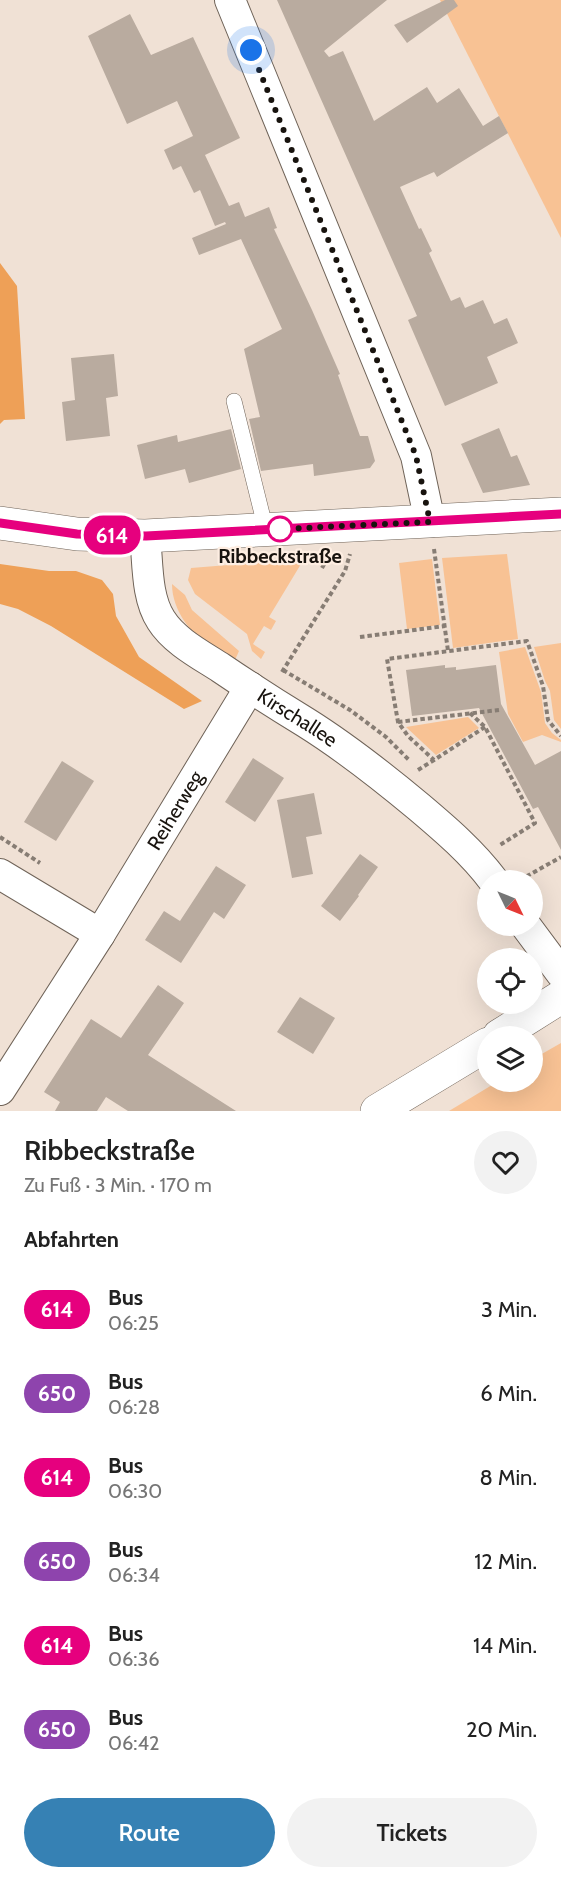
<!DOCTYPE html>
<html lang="de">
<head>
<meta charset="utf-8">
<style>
	body { margin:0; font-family:Cabin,sans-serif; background:#f2f2f2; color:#222; height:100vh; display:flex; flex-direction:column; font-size:22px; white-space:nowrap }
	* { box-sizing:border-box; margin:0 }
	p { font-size:20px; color:#767676 }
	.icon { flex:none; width:33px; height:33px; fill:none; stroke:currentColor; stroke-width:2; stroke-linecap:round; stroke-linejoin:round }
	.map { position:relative; height:1111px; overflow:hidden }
	.panel { display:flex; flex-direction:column; background:#fff; flex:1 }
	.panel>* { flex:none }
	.badge { padding:0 12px; border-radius:20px; font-size:21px; line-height:39px }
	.needle { width:39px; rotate:133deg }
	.controls { position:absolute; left:477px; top:870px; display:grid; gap:12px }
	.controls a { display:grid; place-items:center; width:66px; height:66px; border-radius:50%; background:#fff; box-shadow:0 6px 24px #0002; font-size:30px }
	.you { position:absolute; width:30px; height:30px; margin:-15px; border:4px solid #fff; border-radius:50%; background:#1a73e8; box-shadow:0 0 0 9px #1a73e833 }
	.map>.badge { position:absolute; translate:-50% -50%; box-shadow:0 0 0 3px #fff }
	h2 { padding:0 24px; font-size:22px; line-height:54px }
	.round { display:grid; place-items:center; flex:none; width:63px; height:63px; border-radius:32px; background:#f2f2f2 }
	.headline { display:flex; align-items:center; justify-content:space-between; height:102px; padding:0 24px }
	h1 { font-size:28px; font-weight:600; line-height:45px }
	.button { display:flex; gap:12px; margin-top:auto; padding:12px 24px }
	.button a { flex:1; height:69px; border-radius:36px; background:#3681b4; color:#fff; font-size:24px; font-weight:600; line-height:69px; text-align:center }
	.button a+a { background:#f2f2f2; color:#222 }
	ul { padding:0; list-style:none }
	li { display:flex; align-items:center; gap:18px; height:84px; padding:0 24px }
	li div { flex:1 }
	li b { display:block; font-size:22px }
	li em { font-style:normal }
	li .badge { min-width:66px; font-weight:700; text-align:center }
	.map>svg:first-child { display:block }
	.green { fill:#f8c294 }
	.forest { fill:#eea057 }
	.building { fill:#b9ab9f }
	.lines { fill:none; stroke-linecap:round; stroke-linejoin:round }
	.lane-casing { stroke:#6f6358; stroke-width:16 }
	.street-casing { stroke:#6f6358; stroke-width:32 }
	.secondary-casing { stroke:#6f6358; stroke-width:34 }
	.primary-casing { stroke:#6f6358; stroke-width:34 }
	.path { stroke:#877d74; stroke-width:4; stroke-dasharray:4.5 3; stroke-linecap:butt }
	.lane { stroke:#fff; stroke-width:15 }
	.street { stroke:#fff; stroke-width:30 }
	.secondary { stroke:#fff; stroke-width:33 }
	.primary { stroke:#fff; stroke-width:33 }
	.line-casing { stroke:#fff; stroke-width:14 }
	.line { stroke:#e6007e; stroke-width:9 }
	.walk { stroke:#18130e; stroke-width:6; stroke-dasharray:0 10.8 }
	.stop-dot { fill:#fff; stroke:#e6007e; stroke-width:3 }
	.labels { text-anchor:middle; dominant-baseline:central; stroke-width:4.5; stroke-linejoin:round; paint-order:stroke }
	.stop-label { font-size:20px; font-weight:bold; fill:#18130e; stroke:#feeee2 }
	.street-label { font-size:20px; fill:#18130e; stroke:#feeee2 }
</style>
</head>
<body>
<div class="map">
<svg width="561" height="1111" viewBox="0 0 561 1111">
	<rect width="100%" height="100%" fill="#f0e1d5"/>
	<g class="green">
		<path d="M 440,0 L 561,0 L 561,238 Z"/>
		<path d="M 507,554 L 518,639 L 453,648 L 442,558 Z"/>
		<path d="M 304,559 L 269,617 L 276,621 L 271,630 L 264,626 L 253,644 L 265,652 L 261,659 L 252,651 L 247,634 L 195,594 L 188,580 L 191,568 Z"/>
		<path d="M 432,559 L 440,625 L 407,629 L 399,563 Z"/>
		<path d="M 172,584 L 185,595 L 192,610 L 239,651 L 235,660 C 228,656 220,654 213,649 C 192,635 172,611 172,584 Z"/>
		<path d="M 561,643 L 561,729 L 554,720 L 550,691 L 545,681 L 534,647 Z"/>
		<path d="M 525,647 L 541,692 L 545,723 L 552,733 L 561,740 L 561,742 L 542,735 L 523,742 L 508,714 L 499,652 Z"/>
		<path d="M 468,717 L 479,728 L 436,755 L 406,727 Z"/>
		<path d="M 561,1043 L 561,1111 L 449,1111 L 497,1082 L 532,1082 L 533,1059 Z"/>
	</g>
	<g class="forest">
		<path d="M 0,263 L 17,286 L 25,419 L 4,420 L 0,424 Z"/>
		<path d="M 0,564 L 49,571 L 76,571 L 102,580 L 113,594 L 116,616 L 139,657 L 202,701 L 184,709 L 51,626 L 18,609 L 0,604 Z"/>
	</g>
	<g class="building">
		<path d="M 277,0 L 387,0 L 324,51 L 329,57 L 343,51 L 374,121 L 427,87 L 437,103 L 459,88 L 483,126 L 499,116 L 508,133 L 437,177 L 434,172 L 400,187 L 419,229 L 421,228 L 432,251 L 429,253 L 451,301 L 460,297 L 465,308 L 483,300 L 494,324 L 507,318 L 518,343 L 487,357 L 498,383 L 445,406 L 408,320 L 417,316 Z"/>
		<path d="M 445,0 L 454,0 L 458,6 L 407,43 L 394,25 Z"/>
		<path d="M 130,14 L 151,55 L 193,37 L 240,138 L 205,155 L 229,206 L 239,202 L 245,217 L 269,207 L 277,228 L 274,229 L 312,310 L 340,374 L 338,375 L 360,436 L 368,436 L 375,461 L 370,468 L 314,476 L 313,464 L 261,471 L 249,419 L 260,417 L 244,349 L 282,329 L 241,239 L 199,255 L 192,238 L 226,224 L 225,222 L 215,226 L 200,190 L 194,193 L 181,166 L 173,170 L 164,150 L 193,136 L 177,101 L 127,124 L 88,36 Z"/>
		<path d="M 114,354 L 118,396 L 106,398 L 110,436 L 66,441 L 62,402 L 75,400 L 71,358 Z"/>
		<path d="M 499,428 L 511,457 L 517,455 L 530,485 L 483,493 L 461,444 Z"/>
		<path d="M 231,429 L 241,469 L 189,483 L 185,469 L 145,479 L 137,445 L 177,435 L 178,442 Z"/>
		<path d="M 445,665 L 445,668 L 456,667 L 456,670 L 496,665 L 501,704 L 535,765 L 561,751 L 561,850 L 538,807 L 533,809 L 479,708 L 412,716 L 406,670 Z"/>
		<path d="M 253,758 L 284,778 L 255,822 L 225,802 Z"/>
		<path d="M 62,761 L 94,781 L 56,841 L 24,822 Z"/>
		<path d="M 314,793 L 322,834 L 306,837 L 313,874 L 292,878 L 277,800 Z"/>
		<path d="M 360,854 L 378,867 L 358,895 L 359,896 L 340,921 L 321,906 Z"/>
		<path d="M 216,866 L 246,885 L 224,919 L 214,912 L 181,963 L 145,940 L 164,911 L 180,921 Z"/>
		<path d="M 158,985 L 184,1003 L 148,1055 L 236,1111 L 128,1111 L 106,1097 L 97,1111 L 55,1111 L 60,1102 L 44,1092 L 91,1019 L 121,1038 Z"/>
		<path d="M 300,997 L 335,1018 L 313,1054 L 277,1032 Z"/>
	</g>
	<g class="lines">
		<g class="lane-casing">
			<path id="lane" d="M 234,401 L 266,530"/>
		</g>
		<g class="street-casing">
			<g id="street">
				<path d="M 230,0 L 416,456 L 430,522"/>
				<path id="s1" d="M 145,536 C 148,563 146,597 161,620 C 174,641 201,655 221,668 C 249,687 277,705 305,722 C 345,747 383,777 419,807 C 445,829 472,852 493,880"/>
				<path d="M 0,874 L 100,934"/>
				<path d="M 526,926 L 561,973"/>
				<path id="s2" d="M 0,1090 L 100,934 L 250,687"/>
			</g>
		</g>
		<g class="secondary-casing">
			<g id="secondary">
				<path d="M 499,1036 L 561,997"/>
				<path d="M 377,1111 L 488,1044"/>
			</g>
		</g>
		<g class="primary-casing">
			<path id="primary" d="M 0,523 L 77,534 L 145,536 L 561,514"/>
		</g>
		<g class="path">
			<path d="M 434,549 L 448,651"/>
			<path d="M 322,568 L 329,556"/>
			<path d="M 360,637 L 445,626"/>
			<path d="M 283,670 L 350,710 L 386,737 L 409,760"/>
			<path d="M 282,672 L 345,571 L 350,554"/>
			<path d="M 470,713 L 485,727 L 535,823 L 500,845"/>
			<path d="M 398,722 L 499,710"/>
			<path d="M 485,727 L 434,760 L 408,736 L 398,722 L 387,659 L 527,641 L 543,686 L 548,720 L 561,736"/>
			<path d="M 418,770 L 434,760"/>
			<path d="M 0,837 L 40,863"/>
			<path d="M 520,880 L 561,857"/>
		</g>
		<use href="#lane" class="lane"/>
		<use href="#street" class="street"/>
		<use href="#secondary" class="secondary"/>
		<use href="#primary" class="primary"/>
	</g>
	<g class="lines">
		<g class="line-casing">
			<path id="line" d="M 0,523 L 77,534 L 146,536 L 561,514"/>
		</g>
		<use href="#line" class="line"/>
		<path class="walk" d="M 251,50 L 416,456 L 430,522 L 280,529"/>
	</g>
	<circle class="stop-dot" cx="280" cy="529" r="12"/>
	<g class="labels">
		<g class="stop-label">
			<text x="280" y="556">Ribbeckstraße</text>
		</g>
		<g class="street-label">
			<text stroke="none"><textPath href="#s1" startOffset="255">Kirschallee</textPath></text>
			<text stroke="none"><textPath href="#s2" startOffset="330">Reiherweg</textPath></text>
		</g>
	</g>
</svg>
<div class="controls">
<a><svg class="needle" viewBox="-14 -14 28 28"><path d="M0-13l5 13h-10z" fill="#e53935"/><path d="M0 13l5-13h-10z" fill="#767676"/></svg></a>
<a><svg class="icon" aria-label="locate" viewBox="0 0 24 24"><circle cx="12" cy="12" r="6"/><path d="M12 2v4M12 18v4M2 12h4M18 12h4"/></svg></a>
<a><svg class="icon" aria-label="layers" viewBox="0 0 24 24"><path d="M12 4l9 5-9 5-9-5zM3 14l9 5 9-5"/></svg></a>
</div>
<div class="you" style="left:251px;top:50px"></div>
<b class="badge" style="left:112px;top:535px;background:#e6007e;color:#fff">614</b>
</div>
<section class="panel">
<div class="headline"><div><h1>Ribbeckstraße</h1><p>Zu Fuß · 3 Min. · 170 m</p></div><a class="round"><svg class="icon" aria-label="heart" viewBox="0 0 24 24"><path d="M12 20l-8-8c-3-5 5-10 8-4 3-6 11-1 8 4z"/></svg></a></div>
<h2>Abfahrten</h2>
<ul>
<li><span class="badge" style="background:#e6007e;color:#fff">614</span><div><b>Bus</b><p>06:25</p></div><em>3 Min.</em></li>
<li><span class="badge" style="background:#8e44ad;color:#fff">650</span><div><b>Bus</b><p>06:28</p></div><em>6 Min.</em></li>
<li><span class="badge" style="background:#e6007e;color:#fff">614</span><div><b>Bus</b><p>06:30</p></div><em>8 Min.</em></li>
<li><span class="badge" style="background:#8e44ad;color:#fff">650</span><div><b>Bus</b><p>06:34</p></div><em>12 Min.</em></li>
<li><span class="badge" style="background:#e6007e;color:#fff">614</span><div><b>Bus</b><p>06:36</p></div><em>14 Min.</em></li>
<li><span class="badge" style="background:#8e44ad;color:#fff">650</span><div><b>Bus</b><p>06:42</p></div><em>20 Min.</em></li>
</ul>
<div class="button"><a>Route</a><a>Tickets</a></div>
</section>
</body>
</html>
